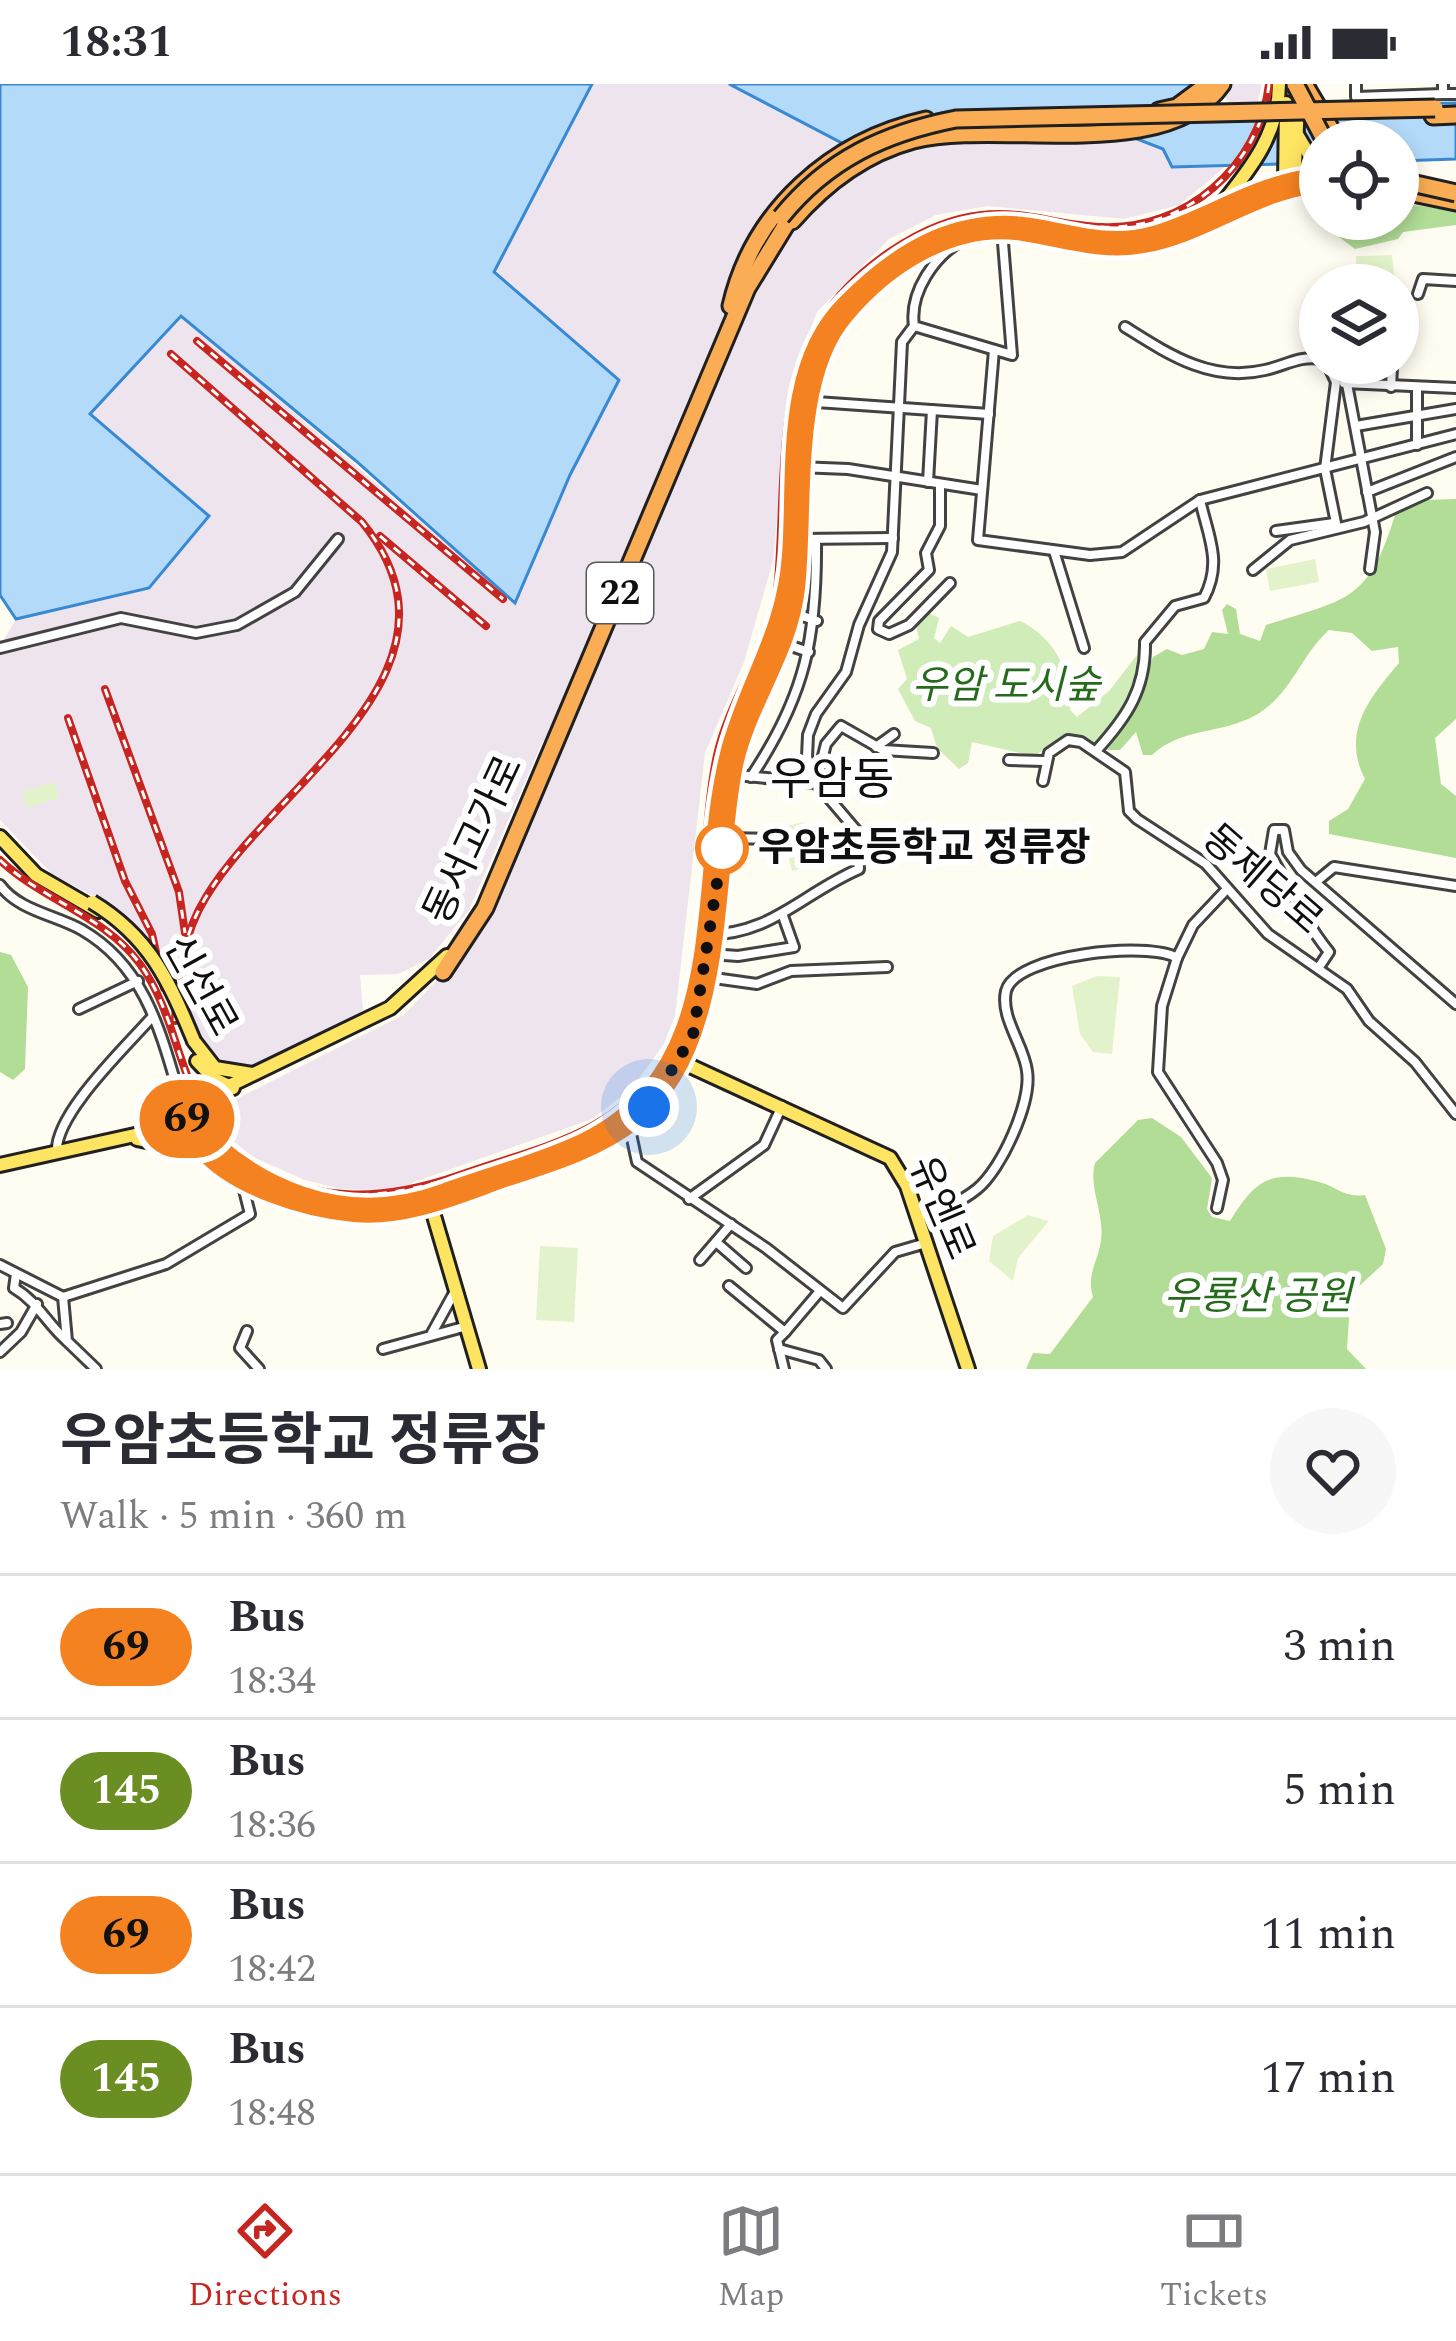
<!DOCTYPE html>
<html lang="en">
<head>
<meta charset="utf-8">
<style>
	body { margin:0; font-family:Spectral,"Noto Sans KR",serif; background:#f7f7f7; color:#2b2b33; height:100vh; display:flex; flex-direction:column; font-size:45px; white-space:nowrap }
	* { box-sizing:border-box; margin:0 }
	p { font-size:39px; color:#7c7c81 }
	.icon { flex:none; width:66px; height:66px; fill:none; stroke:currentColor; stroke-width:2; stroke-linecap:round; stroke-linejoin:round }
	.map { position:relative; height:1285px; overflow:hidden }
	.details { display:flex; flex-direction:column; background:#fff; flex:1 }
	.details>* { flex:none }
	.badge { padding:0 24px; border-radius:39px; font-size:42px; line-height:78px }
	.controls { position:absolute; left:1299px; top:36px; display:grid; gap:24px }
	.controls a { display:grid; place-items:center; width:120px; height:120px; border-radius:50%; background:#fff; box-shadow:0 6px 18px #0003; font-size:60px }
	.you { position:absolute; width:60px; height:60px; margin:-30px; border:9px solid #fff; border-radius:50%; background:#1a73e8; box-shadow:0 0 0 18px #1a73e833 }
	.map>.badge { position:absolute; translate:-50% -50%; box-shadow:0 0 0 6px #fff }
	.round { display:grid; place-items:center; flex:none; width:126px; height:126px; border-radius:63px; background:#f7f7f7 }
	.headline { display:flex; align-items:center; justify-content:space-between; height:204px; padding:0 60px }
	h1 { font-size:57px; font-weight:700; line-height:90px }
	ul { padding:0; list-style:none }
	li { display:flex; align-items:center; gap:36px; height:144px; padding:0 60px; border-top:3px solid #e1e1e2 }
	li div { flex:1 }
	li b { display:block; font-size:45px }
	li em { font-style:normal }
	li .badge { min-width:132px; font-weight:700; text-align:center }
	.status { display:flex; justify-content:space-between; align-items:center; height:84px; padding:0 60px; background:#fff; direction:ltr }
	.status svg { height:33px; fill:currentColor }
	.dock { display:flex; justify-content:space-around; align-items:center; height:168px; border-top:3px solid #e1e1e2; background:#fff; font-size:33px; color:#7c7c81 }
	.dock a { display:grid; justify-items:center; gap:6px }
	.dock .current { color:#c62520 }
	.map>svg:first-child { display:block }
	.industrial { fill:#eee4ee }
	.green { fill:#cfecb9 }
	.forest { fill:#b1dd97 }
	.pitch { fill:#e2f3cb }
	.water { fill:#b4daf9; stroke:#3789d3; stroke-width:3 }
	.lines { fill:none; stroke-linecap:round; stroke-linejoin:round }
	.minor-casing { stroke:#424242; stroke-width:14 }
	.major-casing { stroke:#202020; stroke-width:18 }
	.highway-casing { stroke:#202020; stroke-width:21 }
	.minor { stroke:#fff; stroke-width:8 }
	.major { stroke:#fee463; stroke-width:12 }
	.highway { stroke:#faad54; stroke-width:15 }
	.rail-casing { stroke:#c62520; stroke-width:8 }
	.rail { stroke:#fff; stroke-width:3; stroke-dasharray:9; stroke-linecap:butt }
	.major-bridge-casing { stroke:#202020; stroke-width:18; stroke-linecap:butt }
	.highway-bridge-casing { stroke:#202020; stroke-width:21; stroke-linecap:butt }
	.major-bridge { stroke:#fee463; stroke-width:12 }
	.highway-bridge { stroke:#faad54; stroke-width:15 }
	.line-casing { stroke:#fff; stroke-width:27 }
	.line { stroke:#f58220; stroke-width:18 }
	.walk { stroke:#0f0f0f; stroke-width:12; stroke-dasharray:0 21.6 }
	.stop-dot { fill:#fff; stroke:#f58220; stroke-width:6 }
	.labels { text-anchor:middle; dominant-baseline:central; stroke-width:12; stroke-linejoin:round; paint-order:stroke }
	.shield { fill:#fff; stroke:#575757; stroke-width:3 }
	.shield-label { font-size:36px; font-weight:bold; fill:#0f0f0f }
	.park-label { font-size:39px; font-style:italic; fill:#266b1c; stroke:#fff }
	.street-label { font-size:39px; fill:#0f0f0f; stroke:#fff }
	.stop-label { font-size:39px; font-weight:bold; fill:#0f0f0f; stroke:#fff; text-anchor:start }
	.quarter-label { font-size:45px; fill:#0f0f0f; stroke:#fff }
</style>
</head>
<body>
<div class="status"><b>18:31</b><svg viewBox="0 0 49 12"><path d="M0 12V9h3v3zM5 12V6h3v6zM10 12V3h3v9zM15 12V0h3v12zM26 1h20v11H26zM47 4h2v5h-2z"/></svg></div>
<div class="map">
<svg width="1456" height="1285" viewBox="0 0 1456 1285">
	<rect width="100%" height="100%" fill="#fffdf1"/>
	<g class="industrial">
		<path d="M 592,0 L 729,0 L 842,59 L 794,134 L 782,129 L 722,255 L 551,658 L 543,657 L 469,826 L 429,875 L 398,890 L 360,891 L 363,926 L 333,950 L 248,990 L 208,975 L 158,867 L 144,848 L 110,821 L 52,790 L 0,736 L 0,562 L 16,535 L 148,504 L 90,330 L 181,231 L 515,519 L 570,391 L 617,301 L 615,293 L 494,188 Z"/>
		<path d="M 1217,0 L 1262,0 L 1257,20 L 1229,19 Z"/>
		<path d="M 1132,51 L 1163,65 L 1172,83 L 1226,82 L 1179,121 L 1124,135 L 988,122 L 936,131 L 889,155 L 817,228 L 789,301 L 773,477 L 744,578 L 705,669 L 675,932 L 664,960 L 631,1005 L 592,1035 L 392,1106 L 341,1105 L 305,1096 L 253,1073 L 227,1052 L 212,1027 L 405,930 L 471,860 L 750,211 L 788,146 L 831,103 L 883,72 L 928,57 Z"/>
	</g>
	<path class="green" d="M 928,529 L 939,534 L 934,554 L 940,559 L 951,542 L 968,553 L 1020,537 C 1053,552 1074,590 1070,626 L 1077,633 L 1109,607 L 1137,571 L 1143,585 L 1126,629 L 1098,661 L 1066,650 L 1034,672 L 972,658 L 968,679 L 959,685 L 937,664 L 931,644 L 915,637 L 898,605 L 907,595 L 898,566 L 919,555 L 916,541 Z"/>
	<g class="forest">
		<path d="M 1398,119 L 1456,127 L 1456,141 L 1403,148 L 1398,155 L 1355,165 L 1339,153 L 1331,135 L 1398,135 Z"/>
		<path d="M 1456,415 L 1456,635 L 1435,654 L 1441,700 L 1456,712 L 1456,774 L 1329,750 L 1329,737 L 1348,725 L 1365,695 C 1341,649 1369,614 1399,579 L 1398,563 L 1372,567 L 1352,549 L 1329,546 C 1300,572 1292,610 1256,631 C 1220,651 1182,643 1152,671 L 1143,671 L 1136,648 L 1120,666 L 1107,666 L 1133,630 L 1153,573 L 1167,565 L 1182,571 L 1204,565 L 1212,548 L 1228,550 L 1222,526 L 1227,520 L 1236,525 L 1240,550 L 1260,557 L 1266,541 C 1350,514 1368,518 1396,428 L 1427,416 Z"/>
		<path d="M 0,868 L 11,871 L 28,903 L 25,985 L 13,996 L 0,988 Z"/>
		<path d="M 1152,1034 L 1181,1053 L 1212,1094 L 1207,1125 L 1212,1133 L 1230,1137 C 1254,1098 1269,1084 1319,1098 C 1338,1103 1344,1114 1365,1111 L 1386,1165 L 1383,1180 L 1357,1204 L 1350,1218 L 1347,1265 L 1366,1285 L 1026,1285 L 1033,1269 L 1050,1270 L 1093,1213 C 1086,1191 1098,1178 1101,1156 C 1105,1130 1088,1104 1095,1079 L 1138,1036 Z"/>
	</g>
	<g class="pitch">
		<path d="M 1392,171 L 1394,192 L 1356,194 L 1356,172 Z"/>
		<path d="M 1315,475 L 1319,498 L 1270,507 L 1266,485 Z"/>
		<path d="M 55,698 L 59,714 L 27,724 L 22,708 Z"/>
		<path d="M 804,738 L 815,781 L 792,787 L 781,743 Z"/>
		<path d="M 1097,892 L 1120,893 L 1112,970 L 1093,968 L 1080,950 L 1072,902 Z"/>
		<path d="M 1028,1131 L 1049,1137 L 1018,1174 L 1013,1197 L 989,1177 L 993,1152 Z"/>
		<path d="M 540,1162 L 578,1164 L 574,1238 L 536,1236 Z"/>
	</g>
	<g class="water">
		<path d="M 0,0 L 592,0 L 494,188 L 619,296 L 570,391 L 515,519 L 356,377 L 181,232 L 90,330 L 209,432 L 149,504 L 16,535 L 0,511 Z"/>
		<path d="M 729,0 L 1216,0 L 1219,23 L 1456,19 L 1456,75 L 1398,77 L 1398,57 L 1320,57 L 1320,79 L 1172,83 L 1163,65 L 1137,55 L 1106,25 L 947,28 L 887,40 L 842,59 Z"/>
	</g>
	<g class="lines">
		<g class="minor-casing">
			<g id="minor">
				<path d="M 1356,0 L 1356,13 L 1443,10"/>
				<path d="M 1443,0 L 1443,10 L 1456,10"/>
				<path d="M 963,156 C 935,171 909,208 914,242 L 1012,271 L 1002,146"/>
				<path d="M 1418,210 L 1423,195 L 1456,197"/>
				<path d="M 1125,243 C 1168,270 1211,299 1265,286 C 1284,282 1301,271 1320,275"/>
				<path d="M 994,266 L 978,456 L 1090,471 L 1122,468 L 1200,416 L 1456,350"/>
				<path d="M 1327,279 L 1336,298 L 1325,385 L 1336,439"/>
				<path d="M 1358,279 L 1392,284 L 1391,303"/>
				<path d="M 1344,299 L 1456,304"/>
				<path d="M 1347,300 L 1375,448 L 1370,485"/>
				<path d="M 802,317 L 989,330"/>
				<path d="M 1356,342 L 1456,325"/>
				<path d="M 1417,361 L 1417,305"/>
				<path d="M 798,383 L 848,385 L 982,406"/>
				<path d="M 928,398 L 932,326"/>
				<path d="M 940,400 L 940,442 L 926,469 L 929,486 L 879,537 L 878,545 L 889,550 L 909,541 L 950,499"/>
				<path d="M 1367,408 L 1456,373"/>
				<path d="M 1276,447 L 1334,439"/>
				<path d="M 800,455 L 893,454"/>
				<path d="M 1054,467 L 1084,564"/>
				<path d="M 1253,486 L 1290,456 L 1364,438 L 1427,409"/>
				<path d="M 791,528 L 817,537"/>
				<path d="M 782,559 L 809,568"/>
				<path d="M 0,564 L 121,534 L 196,549 L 237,541 L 295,508 L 338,455"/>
				<path d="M 876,663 L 894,650"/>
				<path d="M 1096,667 C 1127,633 1146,605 1145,558 L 1175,522 L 1204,514 C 1223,478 1208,452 1200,416"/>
				<path d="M 1009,676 L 1044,677"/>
				<path d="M 726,690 L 816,699 L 826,660 L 841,642 L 883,666 L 933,669"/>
				<path d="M 751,693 C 806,611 817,552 816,455"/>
				<path d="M 1043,697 L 1049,669 L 1068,656 L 1081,658 L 1125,688 L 1129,727 L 1137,735 L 1206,780 L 1268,850 L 1347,905 L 1369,937 L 1415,978 L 1456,1030"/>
				<path d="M 724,754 L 776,755"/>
				<path d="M 1317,797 L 1334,783 L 1456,802"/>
				<path d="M 0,801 C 19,827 56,831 82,846 C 151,886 163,960 185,1030"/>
				<path d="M 704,851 C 772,851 801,810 859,785 L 856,746 L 816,699 L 807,673 L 808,651 L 816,630 L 846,588 L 859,541 L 892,468 L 902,258 L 914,242"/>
				<path d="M 710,870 L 738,872 L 794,863 L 783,832"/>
				<path d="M 1319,883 L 1329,868 C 1304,837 1290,804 1270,770 L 1274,746 L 1284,746 L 1288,768 L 1301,786 L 1456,920"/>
				<path d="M 707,893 L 757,900 L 791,887 L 887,883"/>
				<path d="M 79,925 L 138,897"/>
				<path d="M 627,1031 L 637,1078 L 766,1164 L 843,1224 L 895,1168 L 926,1159"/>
				<path d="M 57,1069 C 53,1031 128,961 153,932"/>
				<path d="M 689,1115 L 764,1061 L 782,1022"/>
				<path d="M 1217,1124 L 1223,1096 L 1217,1079 L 1158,988 L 1162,922 L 1177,874 L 1193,841 L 1227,805"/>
				<path d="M 918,1133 C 939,1126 960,1119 977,1105 C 1001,1086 1032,1018 1027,987 C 1024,961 1000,934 1006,907 C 1015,870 1150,857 1177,874"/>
				<path d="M 716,1158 L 746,1184"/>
				<path d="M 700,1176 L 731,1140"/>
				<path d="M 0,1181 L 63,1213 L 67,1257 L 96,1285"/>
				<path d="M 16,1190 L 14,1204 C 38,1218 47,1240 67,1257"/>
				<path d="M 729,1202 L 785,1248 L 820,1207"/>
				<path d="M 63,1213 L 166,1180 L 250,1130 L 242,1098"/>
				<path d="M 0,1240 L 7,1239"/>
				<path d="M 247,1247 L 240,1264 L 259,1285"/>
				<path d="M 432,1249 L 454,1209"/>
				<path d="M 383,1265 L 467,1242"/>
				<path d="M 779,1265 L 819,1276 L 826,1285"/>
				<path d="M 0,1268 L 21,1248 L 37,1220"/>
				<path d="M 784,1285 L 777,1256 L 785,1248"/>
			</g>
		</g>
		<g class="major-casing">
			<g id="major">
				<path d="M 1295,47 L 1320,89"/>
				<path d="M 1285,101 L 1286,19"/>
				<path d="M 1294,101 L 1299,2"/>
				<path d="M 1222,120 C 1251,84 1279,49 1279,0"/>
				<path d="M 1152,152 L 1263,103 L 1294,95"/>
				<path d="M 0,753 L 36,791 L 98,827"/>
				<path d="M 194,957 L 215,984 L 252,990"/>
				<path d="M 675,975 L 890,1074 L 907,1102 L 968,1285"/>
				<path d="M 197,977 L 214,995 L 233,1004"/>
				<path d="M 185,1030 C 190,1041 193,1056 201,1064 C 232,1103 307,1125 354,1129 C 407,1135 459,1110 508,1093 C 552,1079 600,1065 636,1035 C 728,959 712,790 734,681 C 747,620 789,568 796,504 C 805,422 790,297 844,232 C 887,180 954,137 1023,148 C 1064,154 1102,168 1144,160 C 1206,149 1257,105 1320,100"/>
				<path d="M 194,1040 L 235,1080"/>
				<path d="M 137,1055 L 205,1070"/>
				<path d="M 527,1078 L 570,1063"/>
				<path d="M 0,1081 L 171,1043 L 204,1014 L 390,924 L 447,872"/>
				<path d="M 429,1115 L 479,1285"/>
			</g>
		</g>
		<g class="highway-casing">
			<g id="highway">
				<path d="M 1304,0 L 1338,57"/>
				<path d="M 1159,27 L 1177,23 L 1208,0"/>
				<path d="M 1433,32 L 1456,31"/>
				<path d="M 1398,106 L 1456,118"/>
				<path d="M 792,137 C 824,100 865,69 913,56 C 1000,34 1166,81 1222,0"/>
				<path d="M 731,222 C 753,126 832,57 926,36"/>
				<path d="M 443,888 L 485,824 L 747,204 L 793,129"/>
			</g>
		</g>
		<use href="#minor" class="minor"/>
		<use href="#major" class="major"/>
		<use href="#highway" class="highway"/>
		<g class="rail-casing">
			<g id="rail">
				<path d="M 197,257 L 503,515"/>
				<path d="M 171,270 L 362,438 C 483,587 275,698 206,813 C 183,850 177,894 175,937"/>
				<path d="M 380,452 L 486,542"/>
				<path d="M 105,605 L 179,808 L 185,849"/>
				<path d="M 68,634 L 125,797 L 152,850 L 164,904"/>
				<path d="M 0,776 C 42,816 105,832 140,880 C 184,941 177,1023 241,1071 C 309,1123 385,1117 460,1091 C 504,1075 553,1064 594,1041 C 724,970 691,794 717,671 C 730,614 769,564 777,506 C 787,420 773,312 821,237 C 853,186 922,137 982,131 C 1023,126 1062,142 1102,143 C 1185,147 1260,82 1269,0"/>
			</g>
		</g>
		<use href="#rail" class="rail"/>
		<g class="major-bridge-casing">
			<path id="major-bridge" d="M 92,818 C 150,853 169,897 194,957"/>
		</g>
		<g class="highway-bridge-casing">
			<g id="highway-bridge">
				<path d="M 1295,0 L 1325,57"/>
				<path d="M 1398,96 L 1456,109"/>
				<path d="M 781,133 C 828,75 885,49 956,35 L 1435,24"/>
			</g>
		</g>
		<use href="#major-bridge" class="major-bridge"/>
		<use href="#highway-bridge" class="highway-bridge"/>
	</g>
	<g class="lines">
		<g class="line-casing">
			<path id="line" d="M 1320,93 C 1258,98 1212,134 1154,151 C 1118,162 1079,153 1043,145 C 963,128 900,165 845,221 C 783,283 797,391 791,471 C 786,548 749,596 730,666 C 694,804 736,983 584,1058 C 540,1079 489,1092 443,1109 C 345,1145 251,1106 185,1030 C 189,1041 193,1056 201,1064 C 233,1103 307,1125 354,1129 C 407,1134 459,1110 508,1093 C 552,1079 600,1064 636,1035 C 728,959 712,790 734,681 C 747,620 789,568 796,504 C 805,423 790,296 844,232 C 887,180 954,137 1023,148 C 1064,154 1102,168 1144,160 C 1206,149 1257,105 1320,100"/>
		</g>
		<use href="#line" class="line"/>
		<path class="walk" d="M 649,1023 L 693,951 L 724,754 L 722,764"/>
	</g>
	<circle class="stop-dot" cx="722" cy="764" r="24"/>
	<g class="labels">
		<rect class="shield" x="587" y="479" width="66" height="60" rx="9"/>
		<g class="shield-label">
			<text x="620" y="509">22</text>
		</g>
		<g class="park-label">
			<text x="1006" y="602">우암 도시숲</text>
			<text x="1258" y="1213">우룡산 공원</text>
		</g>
		<g class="street-label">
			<text transform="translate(474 756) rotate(-65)">동서고가로</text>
			<text transform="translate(1262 796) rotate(41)">동제당로</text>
			<text transform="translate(200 902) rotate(61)">신선로</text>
			<text transform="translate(941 1124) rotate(67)">유엔로</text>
		</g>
		<g class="stop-label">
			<text x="758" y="764">우암초등학교 정류장</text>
		</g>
		<g class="quarter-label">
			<text x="832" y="696">우암동</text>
		</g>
	</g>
</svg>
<div class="controls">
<a><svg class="icon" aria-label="locate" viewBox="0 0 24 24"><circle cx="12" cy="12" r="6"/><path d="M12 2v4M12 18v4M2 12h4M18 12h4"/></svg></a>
<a><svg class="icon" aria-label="layers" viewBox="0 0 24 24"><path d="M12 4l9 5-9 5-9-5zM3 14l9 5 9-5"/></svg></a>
</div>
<div class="you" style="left:649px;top:1023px"></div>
<b class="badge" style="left:187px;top:1035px;background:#f58220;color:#111">69</b>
</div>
<section class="details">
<div class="headline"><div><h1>우암초등학교 정류장</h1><p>Walk · 5 min · 360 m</p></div><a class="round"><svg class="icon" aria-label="heart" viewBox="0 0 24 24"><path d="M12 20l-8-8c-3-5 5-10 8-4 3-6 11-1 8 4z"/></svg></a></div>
<ul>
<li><span class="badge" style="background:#f58220;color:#111">69</span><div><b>Bus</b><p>18:34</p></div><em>3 min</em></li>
<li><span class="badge" style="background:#6b8e23;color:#fff">145</span><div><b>Bus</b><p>18:36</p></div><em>5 min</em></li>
<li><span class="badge" style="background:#f58220;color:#111">69</span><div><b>Bus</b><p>18:42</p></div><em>11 min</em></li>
<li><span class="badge" style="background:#6b8e23;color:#fff">145</span><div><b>Bus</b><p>18:48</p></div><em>17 min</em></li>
</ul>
</section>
<nav class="dock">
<a class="current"><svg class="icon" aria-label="directions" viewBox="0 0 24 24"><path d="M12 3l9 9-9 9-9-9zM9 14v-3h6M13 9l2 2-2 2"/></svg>Directions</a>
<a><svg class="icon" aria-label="map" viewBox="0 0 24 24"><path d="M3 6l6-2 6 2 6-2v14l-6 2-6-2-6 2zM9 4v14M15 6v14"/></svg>Map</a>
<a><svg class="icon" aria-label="tickets" viewBox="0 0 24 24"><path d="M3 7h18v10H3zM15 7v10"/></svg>Tickets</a>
</nav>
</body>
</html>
